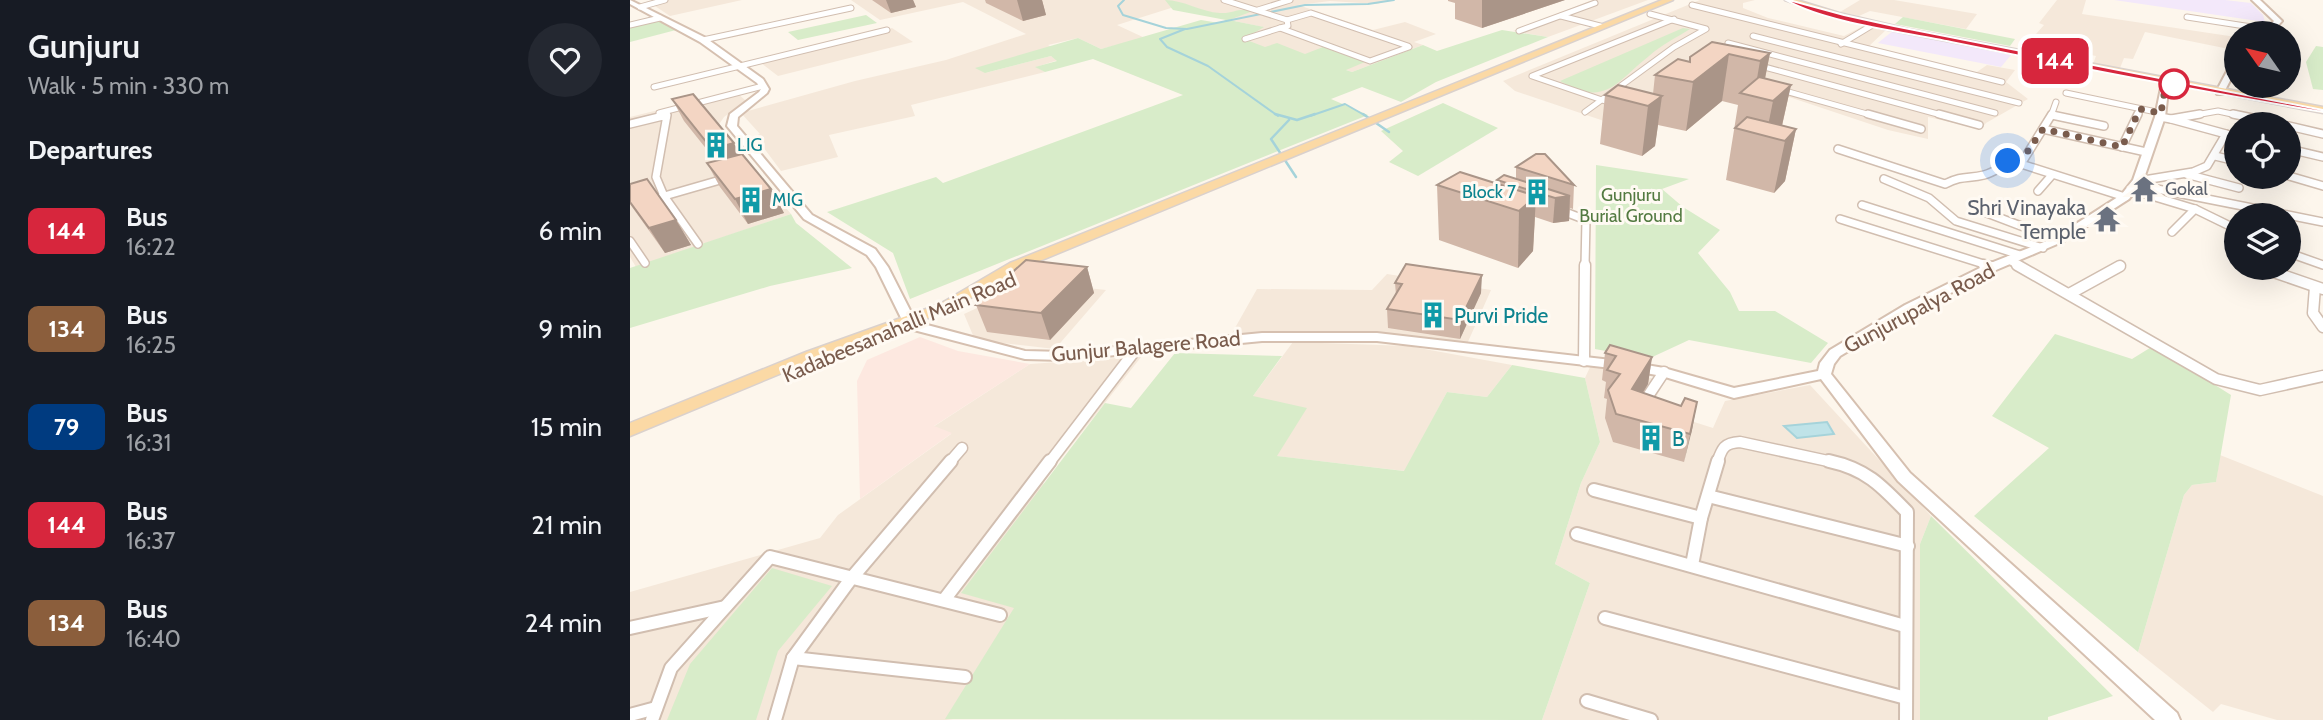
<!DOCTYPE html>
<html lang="en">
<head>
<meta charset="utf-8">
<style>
	body { margin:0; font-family:Cabin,sans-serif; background:#242831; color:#f1f3f6; height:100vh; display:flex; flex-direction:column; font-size:26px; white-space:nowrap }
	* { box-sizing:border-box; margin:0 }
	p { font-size:23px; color:#9ea1a6 }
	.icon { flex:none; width:38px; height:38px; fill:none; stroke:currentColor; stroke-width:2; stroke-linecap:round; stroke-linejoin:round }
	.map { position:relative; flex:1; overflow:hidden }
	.sheet { display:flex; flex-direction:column; background:#171b24; width:630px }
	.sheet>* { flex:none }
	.badge { padding:0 14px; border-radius:10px; font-size:24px; line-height:46px }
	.needle { width:46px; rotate:304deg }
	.fabs { position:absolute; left:1594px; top:21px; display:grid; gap:14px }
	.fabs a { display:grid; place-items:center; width:77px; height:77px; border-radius:50%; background:#171b24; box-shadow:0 7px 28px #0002; font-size:35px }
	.you { position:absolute; width:35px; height:35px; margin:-18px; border:5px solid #fff; border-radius:50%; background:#1a73e8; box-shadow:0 0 0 10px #1a73e833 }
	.map>.badge { position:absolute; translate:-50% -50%; box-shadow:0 0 0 4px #fff }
	h2 { padding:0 28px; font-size:26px; line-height:63px }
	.round { display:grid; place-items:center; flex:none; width:74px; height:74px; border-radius:37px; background:#242831 }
	.headline { display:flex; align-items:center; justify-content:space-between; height:119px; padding:0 28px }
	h1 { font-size:33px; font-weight:600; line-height:52px }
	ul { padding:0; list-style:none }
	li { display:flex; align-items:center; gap:21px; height:98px; padding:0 28px }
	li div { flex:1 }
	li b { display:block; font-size:26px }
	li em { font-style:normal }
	li .badge { min-width:77px; font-weight:700; text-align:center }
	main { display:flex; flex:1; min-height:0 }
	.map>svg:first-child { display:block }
	.residential { fill:#f5e8da }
	.commercial { fill:#fde8e0 }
	.education { fill:#f3e8fa }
	.green { fill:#d8ecc9 }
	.water { fill:#bfe3e8; stroke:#a5d3da; stroke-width:2 }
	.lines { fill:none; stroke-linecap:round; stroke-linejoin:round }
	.stream-far1 { stroke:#a5d3da; stroke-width:2 }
	.stream { stroke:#a5d3da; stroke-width:2.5 }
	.street-far3-casing { stroke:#d1beb0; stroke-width:7 }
	.street-far2-casing { stroke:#d1beb0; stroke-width:10 }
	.street-far1-casing { stroke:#d1beb0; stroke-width:13 }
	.street-casing { stroke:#d1beb0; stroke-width:16 }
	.secondary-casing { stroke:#d6c0b0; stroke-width:4 }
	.primary-casing { stroke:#dad1cd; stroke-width:3 }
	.street-far3 { stroke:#fff; stroke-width:5 }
	.street-far2 { stroke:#fff; stroke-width:7 }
	.street-far1 { stroke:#fff; stroke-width:10 }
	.street { stroke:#fff; stroke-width:12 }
	.secondary { fill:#fff; fill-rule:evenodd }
	.primary { fill:#fbd9a5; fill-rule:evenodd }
	.wall { fill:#d1b7a8 }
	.shaded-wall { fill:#aa9588 }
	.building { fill:#f3d5c3; stroke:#aa9588; stroke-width:2 }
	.line { fill:#d7263d; stroke:#fff; stroke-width:2 }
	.walk { stroke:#7a5c4d; stroke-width:7; stroke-dasharray:0 12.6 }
	.stop-dot { fill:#fff; stroke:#d7263d; stroke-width:3.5 }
	.labels { text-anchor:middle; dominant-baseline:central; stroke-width:6; stroke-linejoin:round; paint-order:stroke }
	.far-culture-label { font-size:18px; fill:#0d838f; stroke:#fffaf3; text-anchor:start }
	.far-worship-label { font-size:18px; fill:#5b616d; stroke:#fffaf3; text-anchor:start }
	.far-park-label { font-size:18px; fill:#537a41; stroke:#fffaf3 }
	.worship-label { font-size:21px; fill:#5b616d; stroke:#fffaf3; text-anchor:end }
	.street-label { font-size:21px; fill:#7a5c4d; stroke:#fffaf3 }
	.culture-label { font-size:21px; fill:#0d838f; stroke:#fffaf3; text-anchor:start }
</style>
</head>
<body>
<main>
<section class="sheet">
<div class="headline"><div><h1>Gunjuru</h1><p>Walk · 5 min · 330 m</p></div><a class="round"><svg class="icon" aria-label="heart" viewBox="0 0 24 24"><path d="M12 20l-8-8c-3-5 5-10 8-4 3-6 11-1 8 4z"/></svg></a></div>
<h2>Departures</h2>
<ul>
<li><span class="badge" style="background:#d7263d;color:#fff">144</span><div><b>Bus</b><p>16:22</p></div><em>6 min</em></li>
<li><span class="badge" style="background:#8b5e3c;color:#fff">134</span><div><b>Bus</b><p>16:25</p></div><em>9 min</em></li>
<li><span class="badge" style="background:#003b80;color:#fff">79</span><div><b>Bus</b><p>16:31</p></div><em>15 min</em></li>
<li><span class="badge" style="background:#d7263d;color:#fff">144</span><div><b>Bus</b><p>16:37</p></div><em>21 min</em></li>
<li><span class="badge" style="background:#8b5e3c;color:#fff">134</span><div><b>Bus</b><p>16:40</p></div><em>24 min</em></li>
</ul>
</section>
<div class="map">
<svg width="1693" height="720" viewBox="0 0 1693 720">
	<rect width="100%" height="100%" fill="#fdf6ec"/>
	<g class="residential">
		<path d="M 38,0 L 112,0 L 40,16 L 22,4 Z"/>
		<path d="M 221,0 L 760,0 L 747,4 L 700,1 L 668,5 L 743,30 L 775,22 L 806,34 L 784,42 L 793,45 L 722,72 L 690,61 L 630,55 L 610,39 L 633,27 L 541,8 L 487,25 L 515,38 L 471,49 L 448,38 L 418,45 L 423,48 L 355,73 L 421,56 L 428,60 L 406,67 L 415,72 L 281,105 L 285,116 L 199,135 L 208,157 L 151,171 L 125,136 L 130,134 L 111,113 L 225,81 L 316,60 L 396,34 L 333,2 L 250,20 Z"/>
		<path d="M 962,0 L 1018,0 L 918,37 L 883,31 Z"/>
		<path d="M 1070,0 L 1125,0 L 1113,3 L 1113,8 L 1138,18 L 1214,36 L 1235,25 L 1256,30 L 1238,47 L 1344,74 L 1357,65 L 1385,70 L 1376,82 L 1398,99 L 1356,123 L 1351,129 L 1298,117 L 1298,139 L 1258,130 L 1153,95 L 1041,86 L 977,122 L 885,91 L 873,81 Z"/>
		<path d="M 1230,0 L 1264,0 L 1347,14 L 1336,29 L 1240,11 L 1229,16 L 1210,12 Z"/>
		<path d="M 1427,0 L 1456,0 L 1452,14 L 1606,37 L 1606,44 L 1599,49 L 1515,32 L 1503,59 L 1494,58 L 1490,68 L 1463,64 L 1466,56 L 1399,42 L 1414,25 L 1409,23 Z"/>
		<path d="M 262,28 L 283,42 L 148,76 L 127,60 Z"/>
		<path d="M 105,91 L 116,101 L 94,117 L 88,126 L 161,214 L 6,267 L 0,257 L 0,117 Z"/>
		<path d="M 757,274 L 861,290 L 837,344 L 738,333 L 601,335 L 627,289 L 742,290 Z"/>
		<path d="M 403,282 L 476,290 L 425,349 L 345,340 L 334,314 Z"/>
		<path d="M 663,342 L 778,346 L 882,365 L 857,397 L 817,392 L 775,471 L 646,456 L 623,396 Z"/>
		<path d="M 515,352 L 412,483 L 454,496 L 316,719 L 323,720 L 0,720 L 0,592 L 190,538 L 208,515 L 321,434 L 303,427 L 400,364 L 487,358 Z"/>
		<path d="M 961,365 L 1035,381 L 1020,408 L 1083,428 L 1095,401 L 1180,385 L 1301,516 L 1290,544 L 1290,720 L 912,720 L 960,583 L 925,564 L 951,483 L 970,442 L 955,378 Z"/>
		<path d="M 1590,455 L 1693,496 L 1693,720 L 1647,720 L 1591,704 L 1583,712 L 1508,652 L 1554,495 L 1562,485 L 1586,482 Z"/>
	</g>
	<path class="commercial" d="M 290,337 L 328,351 L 400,364 L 304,426 L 322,433 L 230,499 L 227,381 L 237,360 Z"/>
	<g class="education">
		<path d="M 1484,0 L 1595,0 L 1621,3 L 1633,15 L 1635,22 Z"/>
		<path d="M 1264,30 L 1381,55 L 1371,67 L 1248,43 Z"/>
	</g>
	<g class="green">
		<path d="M 535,0 C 554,0 571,12 590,13 C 604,14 607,7 623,11 L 599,20 L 634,27 L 614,39 L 635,47 L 647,43 L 675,54 L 693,47 L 735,62 L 716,70 L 722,72 L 793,45 L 807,51 L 872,30 L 918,37 L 806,82 L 771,102 L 732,87 L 701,99 L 738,115 L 280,299 L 263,253 L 197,212 L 306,177 L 313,183 L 553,95 L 463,59 L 415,72 L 405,67 L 427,61 L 421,56 L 355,73 L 345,68 L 448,38 L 471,49 L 571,20 L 589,23 L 596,20 L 543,10 Z"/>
		<path d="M 236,15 L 247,23 L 168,40 L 158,32 Z"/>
		<path d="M 1273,17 L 1385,39 L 1380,46 L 1265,24 Z"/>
		<path d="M 28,21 L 46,30 L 0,42 L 0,27 Z"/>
		<path d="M 1053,28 L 1060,29 C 1046,38 1031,45 1019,56 C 986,82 976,108 930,81 Z"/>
		<path d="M 1686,46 L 1693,47 L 1693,90 L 1683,89 L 1676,62 Z"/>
		<path d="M 813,103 L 868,128 L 788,176 L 759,162 L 773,151 L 751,131 Z"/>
		<path d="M 966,165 L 1059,179 L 1032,189 L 1053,207 L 1090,230 L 1068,253 L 1100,292 L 1109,311 L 1145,311 L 1198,343 L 1181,363 L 1059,340 L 1018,359 L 965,349 Z"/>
		<path d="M 161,214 L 166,223 L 222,268 L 140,286 L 0,328 L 0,268 Z"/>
		<path d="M 1425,334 L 1502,359 L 1523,346 L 1601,395 L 1586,482 L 1562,485 L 1554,495 L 1508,652 L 1344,516 L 1419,448 L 1362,416 Z"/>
		<path d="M 545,353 L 652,356 L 623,396 L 677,408 L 647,456 L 774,471 L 817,392 L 857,397 L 882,365 L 955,378 L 970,442 L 951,483 L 925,564 L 960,583 L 912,720 L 315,719 L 384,608 L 331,593 L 475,403 L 501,408 Z"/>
		<path d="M 1301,516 L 1483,696 L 1418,717 L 1418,720 L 1290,720 L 1290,544 Z"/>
		<path d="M 142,568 L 202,586 L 148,651 L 126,720 L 37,720 L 60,664 Z"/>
	</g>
	<path class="water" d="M 1197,422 L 1204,434 L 1167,438 L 1154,426 Z"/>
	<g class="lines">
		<g class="stream-far1">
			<path d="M 494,0 L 488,6 L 493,15 L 536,28 L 557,29 L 675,5 L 738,4 L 764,0"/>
			<path d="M 555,29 L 530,39 L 537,47 L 578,66 L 648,116"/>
			<path d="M 680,116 L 715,104 L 736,116"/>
		</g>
		<g class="stream">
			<path d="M 645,114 L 667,120 L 685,114"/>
			<path d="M 733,114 L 759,132"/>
			<path d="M 659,120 L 641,139 L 666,177"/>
		</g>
		<g class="street-far3-casing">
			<g id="street-far3">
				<path d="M 594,0 L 657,20"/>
				<path d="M 1062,5 L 1372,82"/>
				<path d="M 10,7 L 35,0"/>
				<path d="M 628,10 L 660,0"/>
				<path d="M 681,13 L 778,46 L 779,47 L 740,61 L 650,28 L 658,26 L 657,20 Z"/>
				<path d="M 931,16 L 970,26"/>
				<path d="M 1557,17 L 1641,30"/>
				<path d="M 0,25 L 30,18"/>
				<path d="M 889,31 L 965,3"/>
				<path d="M 1123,36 L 1389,103"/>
				<path d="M 615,39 L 650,28"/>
				<path d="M 73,40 L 221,8"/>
				<path d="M 1098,43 L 1365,113"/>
				<path d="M 1211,44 L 1244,24"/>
				<path d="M 1127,65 L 1315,116"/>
				<path d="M 24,87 L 257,30"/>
				<path d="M 1148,89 L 1244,116"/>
				<path d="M 1436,93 L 1531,113"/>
				<path d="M 975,101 L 902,76 L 1044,19"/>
				<path d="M 955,112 L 1044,47 L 1076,29 L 1020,14"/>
				<path d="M 29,113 L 133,86"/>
				<path d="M 1422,115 L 1426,116"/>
				<path d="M 34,116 L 37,116"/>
				<path d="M 1421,116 L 1426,102"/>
				<path d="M 1507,116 L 1510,109"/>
				<path d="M 1560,116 L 1588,111 L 1611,116"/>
			</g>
		</g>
		<g class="street-far2-casing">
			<g id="street-far2">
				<path d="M 1238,114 L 1291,129"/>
				<path d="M 1309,114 L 1349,125"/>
				<path d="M 1422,114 L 1391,164 L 1495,197"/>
				<path d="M 1603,114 L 1651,124"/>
				<path d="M 1422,115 L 1474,126"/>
				<path d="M 1530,117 L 1541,119 L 1570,114"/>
				<path d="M 1541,119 L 1596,134"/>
				<path d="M 0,124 L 37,115 L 26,177 L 34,196 L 68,244"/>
				<path d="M 1659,126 L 1693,134"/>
				<path d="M 1413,129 L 1516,152"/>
				<path d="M 1492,147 L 1508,114"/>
				<path d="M 1208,149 L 1315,184 C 1333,175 1338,179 1354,175 C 1369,171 1375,161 1391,161"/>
				<path d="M 1659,149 L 1693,157"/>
				<path d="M 1585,156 L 1606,161"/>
				<path d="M 1556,174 L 1609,188"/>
				<path d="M 1659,176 L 1693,186"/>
				<path d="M 1254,179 L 1299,198 L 1326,221 L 1413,248"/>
				<path d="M 1508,181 L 1563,172 L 1577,166 L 1596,134 L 1606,137"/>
				<path d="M 1507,185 L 1693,222"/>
				<path d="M 1502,190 L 1565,209 L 1606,229"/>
				<path d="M 1408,191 L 1422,175"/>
				<path d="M 31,197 L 97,178"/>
				<path d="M 1232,205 L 1390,255"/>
				<path d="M 930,210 L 956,220 L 955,266"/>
				<path d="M 1349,210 L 1428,240"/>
				<path d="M 1210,219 L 1360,266"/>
				<path d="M 1542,232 L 1565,209"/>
				<path d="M 0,241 L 15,263"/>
				<path d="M 1659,253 L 1693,265"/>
				<path d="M 1379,260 L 1390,266"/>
			</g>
		</g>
		<g class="street-far1-casing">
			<g id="street-far1">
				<path d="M 1354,265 L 1362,267"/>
				<path d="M 1387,265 L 1586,379 L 1630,390 L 1693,376"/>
				<path d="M 1632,268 L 1693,289"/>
				<path d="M 1685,287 L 1683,313 L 1693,327"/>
				<path d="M 1441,293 L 1490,266"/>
				<path d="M 954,361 L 955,265"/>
				<path d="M 1017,405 L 1016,399 L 1034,372"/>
				<path d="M 319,463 L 332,448"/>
				<path d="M 419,463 L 507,348"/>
				<path d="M 1087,463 C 1092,448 1094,443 1110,442 L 1207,463"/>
			</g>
		</g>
		<g class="street-casing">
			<g id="street">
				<path d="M 1199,461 C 1236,469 1251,485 1277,512 L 1276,720"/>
				<path d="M 964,490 L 1071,518"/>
				<path d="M 1078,496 L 1278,546"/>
				<path d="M 947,534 L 1275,626"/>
				<path d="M 1062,565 L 1071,518 L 1088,461"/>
				<path d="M 314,600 L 420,461"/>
				<path d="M 975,618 L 1276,698"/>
				<path d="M 0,628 L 95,607"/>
				<path d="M 163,658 L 335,677"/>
				<path d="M 957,701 L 1021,720"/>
				<path d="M 0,715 L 26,708"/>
				<path d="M 22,720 L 41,668 L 140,557 L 370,615"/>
				<path d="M 145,720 L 163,658 L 220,580 L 321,461"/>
			</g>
		</g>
		<g class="secondary-casing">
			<g id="secondary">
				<path d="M 0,0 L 76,38 L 133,79 L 139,89 L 137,93 L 108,117 L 107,126 L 182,215 L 245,249 L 258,267 L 286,322 L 395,351 L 434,352 L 632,333 L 747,333 L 999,362 L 1034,368 L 1104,388 L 1188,371 L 1190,363 L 1200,350 L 1275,305 L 1358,264 L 1424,238 L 1491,195 L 1503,180 L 1525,117 L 1532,83 L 1539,81 L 1535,117 L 1513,181 L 1499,199 L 1432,242 L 1366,270 L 1285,311 L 1210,356 L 1204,364 L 1201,374 L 1280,473 L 1547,713 L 1550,720 L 1525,720 L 1268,481 L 1191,379 L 1104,398 L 1032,376 L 999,370 L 747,341 L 632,341 L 434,360 L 395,359 L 276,328 L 246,267 L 237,255 L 174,219 L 97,126 L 100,114 L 129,92 L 131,89 L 127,83 L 70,42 L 0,4 Z"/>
				<path d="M 1622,0 L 1630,0 L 1652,21 L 1641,33 L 1633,33 L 1644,21 Z"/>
				<path d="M 1603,60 L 1606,60 L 1606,69 L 1593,94 L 1587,94 L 1586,92 Z"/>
			</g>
		</g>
		<g class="primary-casing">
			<g id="primary">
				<path d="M 1032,0 L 1043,0 L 390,269 L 320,310 L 188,358 L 0,436 L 0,423 L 176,352 L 310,304 L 380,263 Z"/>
				<path d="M 1155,0 L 1167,0 L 1209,13 L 1278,29 L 1693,107 L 1693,113 L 1254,29 L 1203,17 Z"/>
			</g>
		</g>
		<use href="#street-far3" class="street-far3"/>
		<use href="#street-far2" class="street-far2"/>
		<use href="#street-far1" class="street-far1"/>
		<use href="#street" class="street"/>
		<use href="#secondary" class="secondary"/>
		<use href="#primary" class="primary"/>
	</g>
	<g class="wall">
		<path d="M 242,0 L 283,0 L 286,7 L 261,13 Z"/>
		<path d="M 355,0 L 412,0 L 416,15 L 393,21 L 356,3 Z"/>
		<path d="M 818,0 L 935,0 L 852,28 L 825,19 L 825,3 L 818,1 Z"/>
		<path d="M 1082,42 L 1140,53 L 1135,79 L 1161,85 L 1152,126 L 1166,129 L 1155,181 L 1144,193 L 1096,180 L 1108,105 L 1092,101 L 1056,131 L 1028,125 L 1025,146 L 1012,156 L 970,144 L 975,95 L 1023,94 L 1025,75 L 1060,62 L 1060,57 Z"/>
		<path d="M 42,99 L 110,154 L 141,189 L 154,213 L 118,224 L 90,187 L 77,163 L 86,161 L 54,121 Z"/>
		<path d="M 886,167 L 944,185 L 943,209 L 940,208 L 939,221 L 923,223 L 905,217 L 903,251 L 888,268 L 809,240 L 807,185 L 867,183 L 867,180 L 886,179 Z"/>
		<path d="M 0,184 L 46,220 L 61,245 L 35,253 L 0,204 Z"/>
		<path d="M 457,267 L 464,293 L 420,340 L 357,332 L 346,305 Z"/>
		<path d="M 765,283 L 851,293 L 830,339 L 758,328 L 757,309 L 766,295 Z"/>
		<path d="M 975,353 L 1022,357 L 1018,384 L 1013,393 L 1051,406 L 1067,402 L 1054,462 L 983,442 L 975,418 L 977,399 L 974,398 L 976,382 L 972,380 Z"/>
	</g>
	<g class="shaded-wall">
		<path d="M 256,0 L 283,0 L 286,7 L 261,13 Z"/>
		<path d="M 387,0 L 412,0 L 416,15 L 393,21 Z"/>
		<path d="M 852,0 L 935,0 L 852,28 Z"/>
		<path d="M 1140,53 L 1131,98 L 1124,96 L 1130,61 Z"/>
		<path d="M 1099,54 L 1092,101 L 1056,131 L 1063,82 Z"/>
		<path d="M 1161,85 L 1150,134 L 1136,136 L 1143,101 Z"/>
		<path d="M 1032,96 L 1025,146 L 1012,156 L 1018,106 Z"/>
		<path d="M 1166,129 L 1155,181 L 1144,193 L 1155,141 Z"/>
		<path d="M 104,143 L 116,166 L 95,172 L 82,149 Z"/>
		<path d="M 141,189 L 154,213 L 118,224 L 105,199 Z"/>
		<path d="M 906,196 L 903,251 L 888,268 L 889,211 Z"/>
		<path d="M 940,196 L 939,221 L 923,223 L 925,198 Z"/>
		<path d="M 46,220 L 61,245 L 35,253 L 19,228 Z"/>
		<path d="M 457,267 L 464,293 L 420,340 L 411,313 Z"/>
		<path d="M 852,275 L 851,293 L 830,339 L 830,320 Z"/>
		<path d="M 1022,357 L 1018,384 L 998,417 L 1002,389 Z"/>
		<path d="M 1067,402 L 1062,430 L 1054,462 L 1060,434 Z"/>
	</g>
	<g class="building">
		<path d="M 1082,42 L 1140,53 L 1130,61 L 1099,54 L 1063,82 L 1025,75 L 1048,59 L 1060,62 L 1060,57 Z"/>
		<path d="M 1129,77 L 1161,85 L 1143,101 L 1110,93 Z"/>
		<path d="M 988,85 L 1032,96 L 1018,106 L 975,95 Z"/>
		<path d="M 63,94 L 104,143 L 82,149 L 42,99 Z"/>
		<path d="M 1117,117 L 1166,129 L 1155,141 L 1105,128 Z"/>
		<path d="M 112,154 L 141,189 L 105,199 L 77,163 Z"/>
		<path d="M 906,154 L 915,154 L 944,185 L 886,167 Z"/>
		<path d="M 830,172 L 906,196 L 889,211 L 807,185 Z"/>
		<path d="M 874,175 L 940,196 L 925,198 L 867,180 Z"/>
		<path d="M 17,179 L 46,220 L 19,228 L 0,202 L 0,184 Z"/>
		<path d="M 396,260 L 457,267 L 411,313 L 346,305 Z"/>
		<path d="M 776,264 L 852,275 L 830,320 L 757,309 L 772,284 L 765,283 Z"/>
		<path d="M 980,345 L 1022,357 L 1002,389 L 1051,406 L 1055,398 L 1067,402 L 1060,434 L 986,414 L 978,390 L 990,374 L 977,370 L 986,356 L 975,353 Z"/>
	</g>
	<path class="line" d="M 1156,0 L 1159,0 L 1214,15 L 1264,26 L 1693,110 L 1693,112 C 1568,91 1444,67 1321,42 C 1274,32 1196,23 1156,0 Z"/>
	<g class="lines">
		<path class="walk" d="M 1378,161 L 1391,161 L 1413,129 L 1492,147 L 1510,109 L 1531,113 L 1536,83 L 1544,84"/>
	</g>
	<defs>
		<g id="building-bare" transform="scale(2.1)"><path d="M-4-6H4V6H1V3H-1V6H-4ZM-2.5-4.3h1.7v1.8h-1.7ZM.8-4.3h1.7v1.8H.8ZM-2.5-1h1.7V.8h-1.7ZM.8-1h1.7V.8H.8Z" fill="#0f9aa8" stroke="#fffaf3" stroke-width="2.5" paint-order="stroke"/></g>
		<g id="temple-bare" transform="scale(2.1)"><path d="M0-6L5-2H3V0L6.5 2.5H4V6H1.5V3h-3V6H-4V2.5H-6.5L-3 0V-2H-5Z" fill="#6b7280" stroke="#fffaf3" stroke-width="2.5" paint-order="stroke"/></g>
	</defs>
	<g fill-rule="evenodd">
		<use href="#building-bare" x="86" y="145"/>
		<use href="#temple-bare" x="1514" y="189"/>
		<use href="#building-bare" x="907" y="192"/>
		<use href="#building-bare" x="121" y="200"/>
		<use href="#temple-bare" x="1477" y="219"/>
		<use href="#building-bare" x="803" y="315"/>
		<use href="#building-bare" x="1021" y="438"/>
	</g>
	<circle class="stop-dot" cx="1544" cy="84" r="14"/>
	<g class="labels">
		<g class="far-culture-label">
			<text x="107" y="145">LIG</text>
			<text x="886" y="192" text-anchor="end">Block 7</text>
			<text x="142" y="200">MIG</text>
		</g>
		<g class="far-worship-label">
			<text x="1535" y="189">Gokal</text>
		</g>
		<g class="far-park-label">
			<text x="1001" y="195">Gunjuru<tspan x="1001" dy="21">Burial Ground</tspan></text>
		</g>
		<g class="worship-label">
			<text x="1456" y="207">Shri Vinayaka<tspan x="1456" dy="24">Temple</tspan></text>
		</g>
		<g class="street-label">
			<text transform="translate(1289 308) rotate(-28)">Gunjurupalya Road</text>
			<text transform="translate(269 327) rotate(-23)">Kadabeesanahalli Main Road</text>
			<text transform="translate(516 346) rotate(-5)">Gunjur Balagere Road</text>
		</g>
		<g class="culture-label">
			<text x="824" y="315">Purvi Pride</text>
			<text x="1042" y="438">B</text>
		</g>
	</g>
</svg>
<div class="fabs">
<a><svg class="needle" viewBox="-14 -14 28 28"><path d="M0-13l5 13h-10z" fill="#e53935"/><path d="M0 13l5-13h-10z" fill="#9ea1a6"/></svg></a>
<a><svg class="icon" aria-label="locate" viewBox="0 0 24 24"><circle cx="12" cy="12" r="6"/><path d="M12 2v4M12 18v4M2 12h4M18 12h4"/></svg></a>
<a><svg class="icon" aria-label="layers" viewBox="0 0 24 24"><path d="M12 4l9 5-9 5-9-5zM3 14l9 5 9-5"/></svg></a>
</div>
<div class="you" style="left:1378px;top:161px"></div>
<b class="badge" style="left:1425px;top:61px;background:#d7263d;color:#fff">144</b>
</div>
</main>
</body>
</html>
